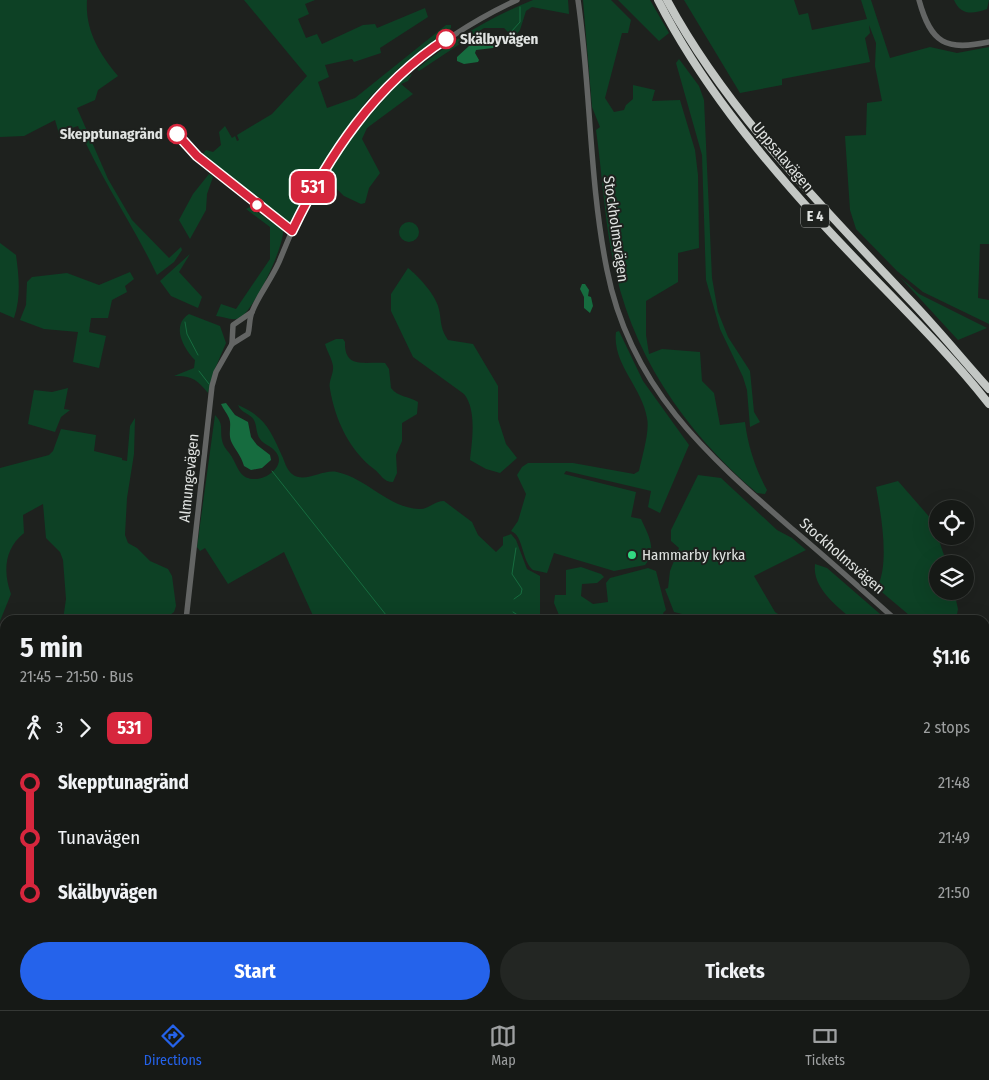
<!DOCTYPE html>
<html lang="en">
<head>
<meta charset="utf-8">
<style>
	body { margin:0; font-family:"Fira Sans Condensed",sans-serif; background:#232623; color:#f1f3f6; height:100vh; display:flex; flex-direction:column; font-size:19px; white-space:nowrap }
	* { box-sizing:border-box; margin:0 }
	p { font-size:16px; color:#9ea0a1 }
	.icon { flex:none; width:28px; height:28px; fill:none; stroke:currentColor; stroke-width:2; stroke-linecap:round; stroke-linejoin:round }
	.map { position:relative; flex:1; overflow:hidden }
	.panel { position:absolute; left:0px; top:615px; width:990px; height:395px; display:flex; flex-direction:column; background:#161916; border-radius:15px 15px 0 0; box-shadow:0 5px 20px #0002,0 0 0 1px #353835 }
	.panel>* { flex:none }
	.badge { padding:0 10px; border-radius:8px; font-size:18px; line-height:32px }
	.tools { position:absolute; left:929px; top:500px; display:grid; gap:10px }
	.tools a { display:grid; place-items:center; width:45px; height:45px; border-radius:50%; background:#161916; box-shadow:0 5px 20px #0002,0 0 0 1px #353835; font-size:25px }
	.map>.badge { position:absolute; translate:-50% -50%; box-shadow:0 0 0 2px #fff }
	.legs { display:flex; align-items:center; gap:8px; height:55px; padding:0 20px; font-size:16px }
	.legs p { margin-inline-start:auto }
	.head { display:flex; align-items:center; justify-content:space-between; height:85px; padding:0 20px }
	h1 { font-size:28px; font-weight:700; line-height:38px }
	.cta { display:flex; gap:10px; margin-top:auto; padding:10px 20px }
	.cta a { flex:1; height:58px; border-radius:30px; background:#2563eb; color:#fff; font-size:20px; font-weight:700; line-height:58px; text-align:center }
	.cta a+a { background:#232623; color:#f1f3f6 }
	ul { padding:0 20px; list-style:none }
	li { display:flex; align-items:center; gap:18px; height:55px; font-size:19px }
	li i { display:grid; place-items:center; width:8px; height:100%; margin:0 6px; background:currentColor }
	li i::after { content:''; width:12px; height:12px; margin:-6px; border:4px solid; border-radius:50%; background:#161916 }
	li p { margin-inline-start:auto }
	li:first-child i { background:linear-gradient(#0000 50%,currentColor 0) }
	li:last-child i { background:linear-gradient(currentColor 50%,#0000 0) }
	.dock { display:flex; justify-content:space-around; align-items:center; height:70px; border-top:1px solid #353835; background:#161916; font-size:14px; color:#9ea0a1 }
	.dock a { display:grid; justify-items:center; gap:2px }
	.dock .selected { color:#2563eb }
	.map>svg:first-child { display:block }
	.green { fill:#0d4125 }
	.water { fill:#166c3f }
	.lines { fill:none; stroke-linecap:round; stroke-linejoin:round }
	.stream { stroke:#166c3f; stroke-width:1 }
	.minor { stroke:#636564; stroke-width:5.5 }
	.highway { stroke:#c3c7c4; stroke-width:8 }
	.line-1-casing { stroke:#fff; stroke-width:11 }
	.line-1 { stroke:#d7263d; stroke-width:8 }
	.stop-1-dot { fill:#fff; stroke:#d7263d; stroke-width:2.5 }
	.poi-dot { fill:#32d882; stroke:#1e211e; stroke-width:2 }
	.labels { text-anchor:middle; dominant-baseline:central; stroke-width:4; stroke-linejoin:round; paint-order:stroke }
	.shield { fill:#1e211e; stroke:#a6a9a6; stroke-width:1 }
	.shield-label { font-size:14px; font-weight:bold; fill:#e0e3e1 }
	.stop-label { font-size:15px; font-weight:bold; fill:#e0e3e1; stroke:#1e211e; text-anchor:start }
	.street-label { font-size:15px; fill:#e0e3e1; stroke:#1e211e }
	.poi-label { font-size:15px; fill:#e0e3e1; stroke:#1e211e; text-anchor:start }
</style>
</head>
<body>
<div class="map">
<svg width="989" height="1010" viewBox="0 0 989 1010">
	<rect width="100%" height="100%" fill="#1e211e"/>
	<g class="green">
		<path d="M 0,0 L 87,0 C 85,30 99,53 118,76 L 98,90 L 95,100 L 77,108 L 108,179 L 132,220 L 169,258 L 181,247 L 182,250 L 174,262 L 157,275 C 133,224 100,178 78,126 L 63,131 L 60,137 L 55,120 L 24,136 L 0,137 Z"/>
		<path d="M 244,0 L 315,0 L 305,4 L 309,14 L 298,19 L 306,38 L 317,34 L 322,44 L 363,25 L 375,24 L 377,28 L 425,8 L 428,17 L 380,48 L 381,53 L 354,62 L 352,59 L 325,65 L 329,77 L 318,82 L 327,108 L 355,98 L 446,25 L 451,25 L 451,28 L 399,68 L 369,98 L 334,145 L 290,222 L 277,216 L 202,155 L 206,150 L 213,152 L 221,145 L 219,132 L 225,126 L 232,138 L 235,136 L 237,141 L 239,140 L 237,135 L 272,114 L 307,76 Z"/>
		<path d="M 533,0 L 568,0 L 569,14 L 532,7 L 526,11 L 520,30 L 511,41 L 511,35 L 504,28 L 484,28 L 419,71 L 417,69 C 452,40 491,17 533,0 Z"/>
		<path d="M 583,0 L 611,0 L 631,20 L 628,33 L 622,33 L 605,98 L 614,112 L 624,110 L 626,105 L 633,99 L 633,85 L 655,90 L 652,101 L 680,100 L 695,150 L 698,175 L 699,248 L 678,253 L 678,282 L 646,301 L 646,335 L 649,354 L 662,349 L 700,352 L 702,381 L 714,393 L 720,425 L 745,422 C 748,446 755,468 767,490 L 765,494 L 757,493 C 684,431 629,351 612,255 C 604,214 602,172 596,130 L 600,127 L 592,107 Z"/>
		<path d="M 618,0 L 650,0 L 669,33 L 659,41 Z"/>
		<path d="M 684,0 L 794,0 L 799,15 L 808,13 L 812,30 L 867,19 L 861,0 L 871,0 L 890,58 L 930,47 L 957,53 L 989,47 L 989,244 L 980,244 L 978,298 L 989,300 L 989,324 L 923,292 L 897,271 L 856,229 L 850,210 L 845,136 L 866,135 L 867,103 L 882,101 L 875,66 L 876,43 L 869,25 L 870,33 L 865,38 L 870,62 L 782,79 L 782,85 L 740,93 Z"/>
		<path d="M 954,0 L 989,0 L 987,9 C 973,14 961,16 954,0 Z"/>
		<path d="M 679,59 L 699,86 L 704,100 L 712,278 L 718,312 L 728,337 L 750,371 L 754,412 L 760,422 L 750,427 L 747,390 L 743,377 L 720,329 L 706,280 L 702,155 L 676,63 Z"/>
		<path d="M 412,74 L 408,81 L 401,84 L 413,94 L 367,128 L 362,139 L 380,173 L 369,188 L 365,203 L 361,204 L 344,196 L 330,182 L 320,187 C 343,146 370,113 403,79 Z"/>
		<path d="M 209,174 L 213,177 L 207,194 L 206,210 L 190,239 L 179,220 L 193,194 Z"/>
		<path d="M 250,207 L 283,230 C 285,245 255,308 241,317 C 233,322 226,317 216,316 L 221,304 L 236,309 L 270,259 L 270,227 L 246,209 Z"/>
		<circle cx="409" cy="232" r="10"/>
		<path d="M 0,243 L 16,255 C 19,277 21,297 14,318 L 0,312 Z"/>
		<path d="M 190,254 L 179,272 L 202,297 L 198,308 L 171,296 L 160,281 Z"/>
		<path d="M 408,268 C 418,276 434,293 438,306 C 442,319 439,327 448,340 L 473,344 L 498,386 L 498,419 L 506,444 L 517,458 L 500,473 L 486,469 L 470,460 C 472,441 477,410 464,394 L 413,357 L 391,311 L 391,294 Z"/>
		<path d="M 130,272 L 134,279 L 125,286 L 127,292 L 112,300 L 108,318 L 91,318 L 89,332 L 106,336 L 99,368 L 73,362 L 78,332 L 44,329 L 20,320 L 26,305 L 27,282 L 32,277 L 67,273 L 99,285 Z"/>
		<path d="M 900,277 L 919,294 L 987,328 L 958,340 Z"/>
		<path d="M 189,314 L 220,326 L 226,343 L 214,371 L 208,393 C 198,380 191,375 174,376 L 194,368 L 195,360 C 183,348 171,325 189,314 Z"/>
		<path d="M 619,331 L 643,381 L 689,445 L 660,513 L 648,507 L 651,491 L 566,471 L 564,474 L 636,492 L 631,517 L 641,519 C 648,534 658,551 645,565 L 614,571 L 554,553 L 547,573 L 533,570 C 521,560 524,536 511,531 L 518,521 L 526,494 L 517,475 L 522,467 L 528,463 L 573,463 L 634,474 L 639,471 C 642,457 650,431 647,418 C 642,387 612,364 616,332 Z"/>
		<path d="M 336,339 L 343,339 L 345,342 C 344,370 366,361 385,363 L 389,369 L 391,388 C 398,397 408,396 418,402 L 417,414 L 402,423 L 402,441 L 396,455 L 397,473 L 393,482 C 383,482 381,474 374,469 C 350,451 335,420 330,389 C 328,381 334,374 333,366 C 332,359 327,351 325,344 Z"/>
		<path d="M 68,388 L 64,409 L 70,410 L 61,417 L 55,432 L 28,424 L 34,390 L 52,392 Z"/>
		<path d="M 238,405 C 266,417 271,432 283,458 C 285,464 288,471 292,474 C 305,484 322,469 337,472 C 366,478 389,508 419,509 C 428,510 434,501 444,501 L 472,522 L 478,535 L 496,552 L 503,545 L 503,537 L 511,534 L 516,540 L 527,569 L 540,576 L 540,615 L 543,620 L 315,620 L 284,552 L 228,584 L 205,548 L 200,551 L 197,547 L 215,415 C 224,424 220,429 222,440 C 223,448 230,452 233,459 C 239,470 241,480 257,479 C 269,478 287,464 275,451 C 271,446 263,444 260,439 C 256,434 257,426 254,420 C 251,414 241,413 238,405 Z"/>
		<path d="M 135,418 L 134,454 L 127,498 L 125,535 L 128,543 L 137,548 L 150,561 L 168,569 L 172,576 L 176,606 L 174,612 L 163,620 L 63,620 L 66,599 L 63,560 L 60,552 L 46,538 L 43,504 L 23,515 L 24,533 C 4,549 3,572 11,594 L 0,621 L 0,468 L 49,455 L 53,451 L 61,429 L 96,435 L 94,451 L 122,458 L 122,460 L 127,461 L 130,426 Z"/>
		<path d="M 698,475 L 721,478 L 777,530 L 792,538 L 806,550 L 754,576 L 775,612 L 787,620 L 687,620 L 682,614 L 674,612 L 665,589 L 668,588 L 670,571 L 679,548 L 671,541 L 671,530 Z"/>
		<path d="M 898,481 L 932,520 L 947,564 L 938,564 L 938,591 L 954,591 L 958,609 L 956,620 L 915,620 L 877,588 C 890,563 881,514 876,487 Z"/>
		<path d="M 815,564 L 827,568 L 887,620 L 853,620 C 837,606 812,588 815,564 Z"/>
		<path d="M 581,567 L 601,574 L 604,577 L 597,583 L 582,584 L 581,596 L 593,604 L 608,602 L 606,583 L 610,578 L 648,568 L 656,571 L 666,610 L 663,613 L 665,618 L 671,620 L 554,620 L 559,615 L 554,603 L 555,595 L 566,595 L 566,570 Z"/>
		<rect x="985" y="870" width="4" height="82"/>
		<path d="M 106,1005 L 153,1005 C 136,1010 122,1010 106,1005 Z"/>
		<path d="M 424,1005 L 527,1005 L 527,1010 L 428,1010 Z"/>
		<path d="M 733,1005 L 820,1005 L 822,1010 L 736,1010 Z"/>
	</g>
	<g class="water">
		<path d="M 495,34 L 502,37 L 502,43 L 493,48 L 476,50 L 475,53 L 479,60 L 478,62 L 464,64 L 457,61 L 457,57 L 469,46 Z"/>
		<path d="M 582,284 L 585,284 L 589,290 L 588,296 L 591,297 L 593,306 L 590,313 L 584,308 L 584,297 L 580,289 Z"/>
		<path d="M 226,403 L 235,415 L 248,422 L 251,437 L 257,445 L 270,455 L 271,460 L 262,468 L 251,470 L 244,466 C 241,455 235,450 231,441 C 228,433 232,425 229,418 C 227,413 223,409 221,404 Z"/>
		<path d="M 527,1005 L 733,1005 L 736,1010 L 527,1010 Z"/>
	</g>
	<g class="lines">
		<g class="stream">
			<path d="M 511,32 L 520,22 L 520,7"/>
			<path d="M 185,322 L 187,334 L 198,355"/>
			<path d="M 199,371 L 209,384"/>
			<path d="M 272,471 L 390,620"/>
			<path d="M 514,599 L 521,594 L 522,589 L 512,574 L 516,548"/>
			<path d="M 513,612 L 525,620"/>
			<path d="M 0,832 L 5,834"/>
			<path d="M 0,902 L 5,886"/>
			<path d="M 0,921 L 5,920"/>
		</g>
		<g class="minor">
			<path d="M 578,0 C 591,89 589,181 607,270 C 630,387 706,454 791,528 C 827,558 861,589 896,620"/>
			<path d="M 919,0 C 931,44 946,51 989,42"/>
			<path d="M 232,344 L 248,334 C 250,327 249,319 252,312 C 258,296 271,280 279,262 C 290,235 301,208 315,183 C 361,101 433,39 517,0"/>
			<path d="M 186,620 L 212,386 L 216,372 L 232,344 L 233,325 L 252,312"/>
			<path d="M 985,697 L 989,701"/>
			<path d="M 199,1005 L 201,1010"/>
		</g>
		<g class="highway">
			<path d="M 658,0 C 699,81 758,153 819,220 C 875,282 937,338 989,404"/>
			<path d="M 667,0 C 727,112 823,207 909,299 C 937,328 962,359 989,389"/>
		</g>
	</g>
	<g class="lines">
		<g class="line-1-casing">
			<path id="line-1" d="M 177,134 L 197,156 L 292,231 C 328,156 375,85 446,39"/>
		</g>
		<use href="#line-1" class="line-1"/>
	</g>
	<g class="stop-1-dot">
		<circle cx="446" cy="39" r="9"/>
		<circle cx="177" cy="134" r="9"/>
		<circle cx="257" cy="205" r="6"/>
	</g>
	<circle class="poi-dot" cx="632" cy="555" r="5"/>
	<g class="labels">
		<rect class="shield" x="801" y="204.5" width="28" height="23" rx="4"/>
		<g class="shield-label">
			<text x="815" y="216">E 4</text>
		</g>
		<g class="stop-label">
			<text x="460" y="39">Skälbyvägen</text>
			<text x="163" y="134" text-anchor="end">Skepptunagränd</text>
		</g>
		<g class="street-label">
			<text transform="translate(783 157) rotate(50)">Uppsalavägen</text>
			<text transform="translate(616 229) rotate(82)">Stockholmsvägen</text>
			<text transform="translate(189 478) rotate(-84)">Almungevägen</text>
			<text transform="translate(842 556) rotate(41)">Stockholmsvägen</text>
		</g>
		<g class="poi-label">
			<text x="642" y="555">Hammarby kyrka</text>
		</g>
	</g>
</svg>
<div class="tools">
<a><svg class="icon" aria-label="locate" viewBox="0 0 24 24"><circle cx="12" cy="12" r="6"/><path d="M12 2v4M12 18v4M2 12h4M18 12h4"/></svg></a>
<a><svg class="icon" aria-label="layers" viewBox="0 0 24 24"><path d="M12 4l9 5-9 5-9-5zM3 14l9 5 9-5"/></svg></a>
</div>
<b class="badge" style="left:313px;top:187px;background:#d7263d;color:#fff">531</b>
<section class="panel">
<div class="head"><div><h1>5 min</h1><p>21:45 – 21:50 · Bus</p></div><b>$1.16</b></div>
<div class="legs"><svg class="icon" aria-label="walk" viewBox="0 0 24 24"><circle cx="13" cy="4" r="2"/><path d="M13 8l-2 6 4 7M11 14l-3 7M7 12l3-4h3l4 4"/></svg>3<svg class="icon" aria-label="forward" viewBox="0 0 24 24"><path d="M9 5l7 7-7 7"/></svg><b class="badge" style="background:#d7263d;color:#fff">531</b><p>2 stops</p></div>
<ul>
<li><i style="color:#d7263d"></i><b>Skepptunagränd</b><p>21:48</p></li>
<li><i style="color:#d7263d"></i><span>Tunavägen</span><p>21:49</p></li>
<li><i style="color:#d7263d"></i><b>Skälbyvägen</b><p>21:50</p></li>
</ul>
<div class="cta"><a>Start</a><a>Tickets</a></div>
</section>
</div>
<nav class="dock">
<a class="selected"><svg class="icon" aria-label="directions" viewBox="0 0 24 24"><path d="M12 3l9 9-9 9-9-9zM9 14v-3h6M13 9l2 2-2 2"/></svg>Directions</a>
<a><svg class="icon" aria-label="map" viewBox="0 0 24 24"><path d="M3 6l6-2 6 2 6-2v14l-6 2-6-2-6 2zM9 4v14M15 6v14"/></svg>Map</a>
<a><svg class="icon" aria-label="tickets" viewBox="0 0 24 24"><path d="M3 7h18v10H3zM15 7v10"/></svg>Tickets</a>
</nav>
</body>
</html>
